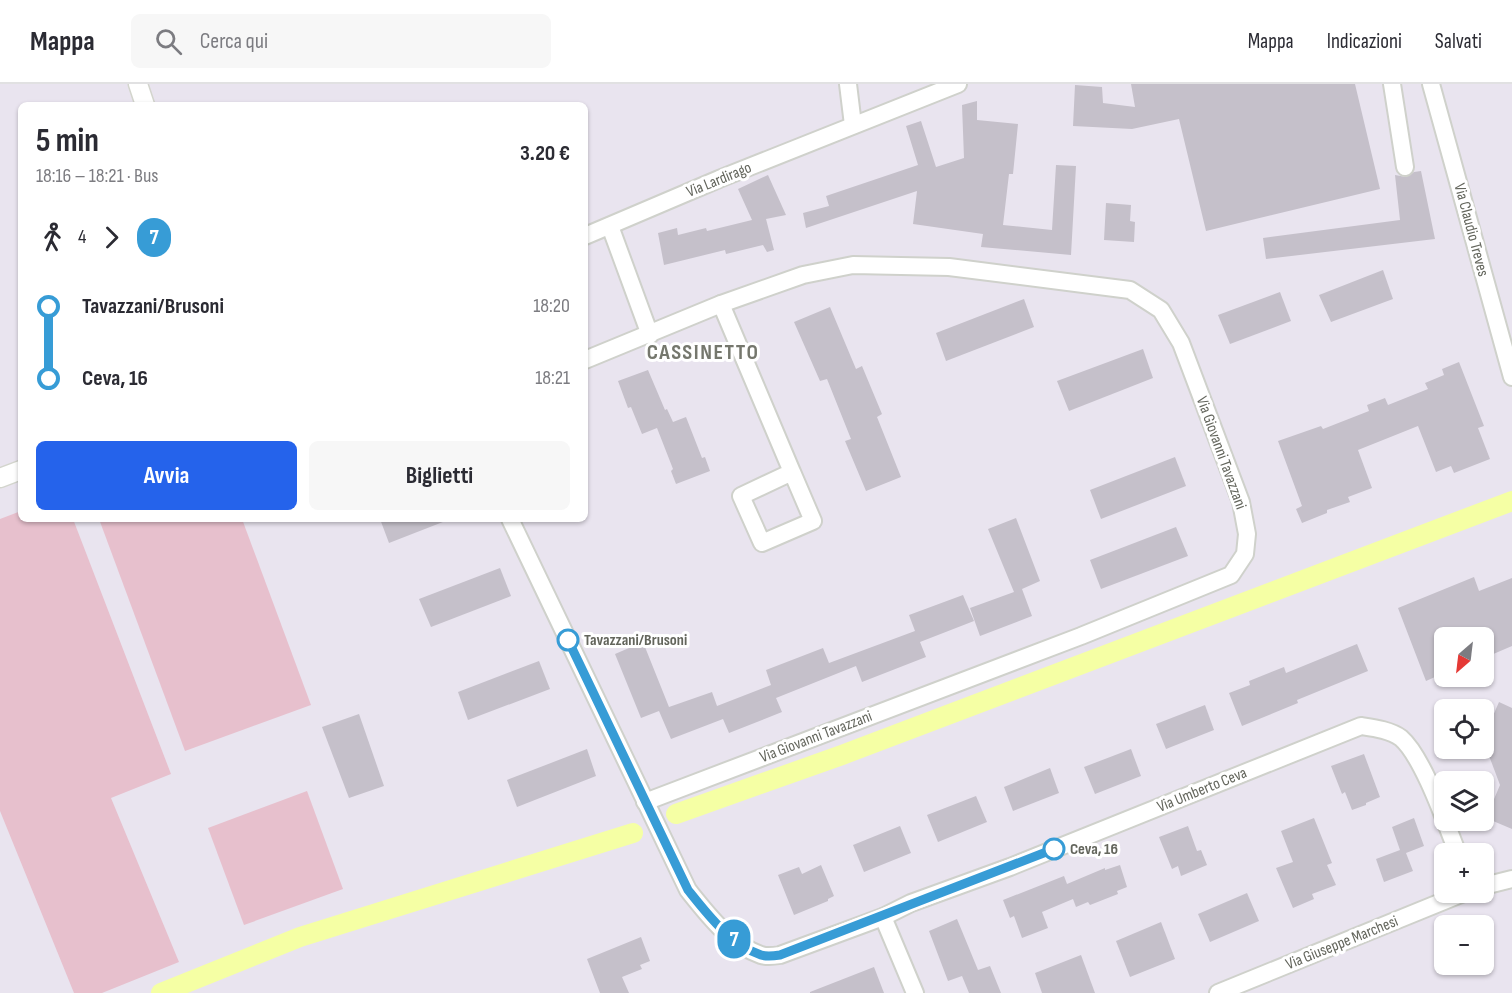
<!DOCTYPE html>
<html lang="it">
<head>
<meta charset="utf-8">
<style>
	body { margin:0; font-family:"Sofia Sans Condensed",sans-serif; background:#f7f7f7; color:#2b2b33; height:100vh; display:flex; flex-direction:column; font-size:22px; white-space:nowrap }
	* { box-sizing:border-box; margin:0 }
	p { font-size:20px; color:#7c7c81 }
	.icon { flex:none; width:33px; height:33px; fill:none; stroke:currentColor; stroke-width:2; stroke-linecap:round; stroke-linejoin:round }
	.map { position:relative; flex:1; overflow:hidden }
	.panel { position:absolute; left:18px; top:18px; width:570px; height:420px; display:flex; flex-direction:column; background:#fff; border-radius:9px; box-shadow:0 2px 4px #0004 }
	.panel>* { flex:none }
	.badge { padding:0 12px; border-radius:20px; font-size:21px; line-height:39px }
	.needle { width:39px; rotate:208deg }
	.buttons { position:absolute; left:1434px; top:543px; display:grid; gap:12px }
	.buttons a { display:grid; place-items:center; width:60px; height:60px; border-radius:9px; background:#fff; box-shadow:0 2px 4px #0004; font-size:30px }
	.map>.badge { position:absolute; translate:-50% -50%; box-shadow:0 0 0 3px #fff }
	.legs { display:flex; align-items:center; gap:9px; height:66px; padding:0 18px; font-size:20px }
	.legs p { margin-inline-start:auto }
	.headline { display:flex; align-items:center; justify-content:space-between; height:102px; padding:0 18px }
	h1 { font-size:33px; font-weight:700; line-height:45px }
	.primary-button { display:flex; gap:12px; margin-top:auto; padding:12px 18px }
	.primary-button a { flex:1; height:69px; border-radius:9px; background:#2563eb; color:#fff; font-size:24px; font-weight:700; line-height:69px; text-align:center }
	.primary-button a+a { background:#f7f7f7; color:#2b2b33 }
	ul { padding:0 18px; list-style:none }
	li { display:flex; align-items:center; gap:21px; height:72px; font-size:22px }
	li i { display:grid; place-items:center; width:9px; height:100%; margin:0 8px; background:currentColor }
	li i::after { content:''; width:15px; height:15px; margin:-8px; border:4px solid; border-radius:50%; background:#fff }
	li p { margin-inline-start:auto }
	li:first-child i { background:linear-gradient(#0000 50%,currentColor 0) }
	li:last-child i { background:linear-gradient(currentColor 50%,#0000 0) }
	header { display:flex; align-items:center; gap:36px; box-sizing:border-box; height:84px; padding:0 30px; background:#fff; border-bottom:2px solid #e1e1e2 }
	header strong { font-size:28px }
	nav { display:flex; gap:33px; margin-inline-start:auto; font-size:21px }
	.search { width:420px; height:54px; background:#f7f7f7; display:flex; align-items:center; gap:15px; box-sizing:border-box; padding:0 21px; border-radius:9px; color:#7c7c81; font-size:22px }
	.map>svg:first-child { display:block }
	.green { fill:#e7c0cd }
	.lines { fill:none; stroke-linecap:round; stroke-linejoin:round }
	.canal { stroke:#f5ffa4; stroke-width:20 }
	.building { fill:#c5c0ca }
	.street-casing { stroke:#cfd1cb; stroke-width:20 }
	.secondary-casing { stroke:#d3d5cd; stroke-width:21 }
	.street { stroke:#fff; stroke-width:16 }
	.secondary { stroke:#fff; stroke-width:18 }
	.line-1-casing { stroke:#fff; stroke-width:14 }
	.line-1 { stroke:#379cd6; stroke-width:9 }
	.stop-1-dot { fill:#fff; stroke:#379cd6; stroke-width:3 }
	.labels { text-anchor:middle; dominant-baseline:central; stroke-width:6; stroke-linejoin:round; paint-order:stroke }
	.street-label { font-size:16px; fill:#63655c; stroke:#fff }
	.stop-label { font-size:16px; font-weight:bold; fill:#63655c; stroke:#fff; text-anchor:start }
	.district-label { font-size:22px; font-weight:bold; letter-spacing:1.5px; fill:#75776d; stroke:#fff }
</style>
</head>
<body>
<header>
<strong>Mappa</strong>
<div class="search"><svg class="icon" aria-label="search" viewBox="0 0 24 24"><circle cx="10" cy="10" r="6"/><path d="M15 15l6 6"/></svg>Cerca qui</div>
<nav><a>Mappa</a><a>Indicazioni</a><a>Salvati</a></nav>
</header>
<div class="map">
<svg width="1512" height="909" viewBox="0 0 1512 909">
	<rect width="100%" height="100%" fill="#e9e4ef"/>
	<g class="green">
		<path d="M 21,427 L 21,435 L 73,435 L 171,690 L 111,714 L 179,878 L 102,909 L 74,909 L 0,727 L 0,435 Z"/>
		<path d="M 99,435 L 242,435 L 311,621 L 185,667 Z"/>
		<path d="M 307,707 L 343,805 L 244,841 L 208,744 Z"/>
	</g>
	<g class="lines">
		<g class="canal">
			<path d="M 676,730 L 842,671 L 1512,417"/>
			<path d="M 161,909 L 300,853 L 633,749"/>
		</g>
	</g>
	<g class="building">
		<path d="M 1131,0 L 1355,0 L 1380,105 L 1206,147 L 1179,35 L 1132,45 L 1073,42 L 1075,1 L 1102,3 L 1103,19 L 1135,23 Z"/>
		<path d="M 977,17 L 977,36 L 1018,40 L 1013,90 L 1009,90 L 1003,141 L 1052,146 L 1056,81 L 1076,82 L 1071,171 L 981,163 L 983,150 L 913,140 L 917,107 L 806,144 L 803,129 L 829,122 L 826,112 L 918,81 L 906,42 L 921,37 L 936,83 L 964,74 L 962,21 Z"/>
		<path d="M 1421,87 L 1435,155 L 1266,175 L 1263,154 L 1400,136 L 1395,91 L 1406,93 L 1414,88 Z"/>
		<path d="M 768,91 L 786,131 L 766,135 L 774,166 L 767,168 L 763,161 L 726,170 L 725,166 L 664,181 L 658,149 L 677,144 L 678,151 L 706,144 L 707,147 L 752,136 L 738,105 Z"/>
		<path d="M 1106,119 L 1131,121 L 1130,137 L 1135,138 L 1134,158 L 1104,156 Z"/>
		<path d="M 1383,186 L 1393,215 L 1331,238 L 1319,211 Z"/>
		<path d="M 1280,208 L 1291,237 L 1230,260 L 1218,231 Z"/>
		<path d="M 1024,215 L 1034,243 L 946,277 L 936,249 Z"/>
		<path d="M 830,223 L 856,285 L 862,282 L 882,330 L 877,333 L 901,393 L 866,407 L 845,357 L 851,355 L 827,295 L 820,297 L 794,238 Z"/>
		<path d="M 1143,265 L 1153,294 L 1069,327 L 1057,297 Z"/>
		<path d="M 1459,278 L 1484,342 L 1478,344 L 1490,375 L 1454,389 L 1451,382 L 1436,388 L 1418,342 L 1358,366 L 1372,404 L 1348,413 L 1350,418 L 1327,426 L 1327,429 L 1302,439 L 1296,425 L 1302,422 L 1278,357 L 1321,342 L 1323,345 L 1369,327 L 1367,321 L 1385,314 L 1388,321 L 1428,305 L 1425,299 L 1444,291 L 1442,285 Z"/>
		<path d="M 648,286 L 665,326 L 667,325 L 673,338 L 686,333 L 702,374 L 705,373 L 710,387 L 676,400 L 671,387 L 673,385 L 657,344 L 642,350 L 631,323 L 628,324 L 618,297 Z"/>
		<path d="M 1175,373 L 1186,402 L 1101,435 L 1090,406 Z"/>
		<path d="M 1016,434 L 1040,497 L 1022,505 L 1032,532 L 980,552 L 970,524 L 1014,508 L 988,445 Z"/>
		<path d="M 380,435 L 448,435 L 448,436 L 389,459 Z"/>
		<path d="M 1176,443 L 1188,472 L 1101,505 L 1090,476 Z"/>
		<path d="M 500,484 L 511,512 L 431,543 L 419,515 Z"/>
		<path d="M 1474,493 L 1479,507 L 1512,494 L 1512,562 L 1484,574 L 1484,554 L 1444,554 L 1444,589 L 1426,597 L 1398,524 Z"/>
		<path d="M 963,511 L 974,537 L 920,558 L 926,573 L 862,598 L 856,582 L 776,614 L 782,628 L 729,649 L 723,635 L 671,655 L 659,627 L 641,634 L 615,570 L 643,558 L 669,623 L 712,608 L 717,622 L 771,601 L 766,586 L 823,564 L 829,579 L 915,547 L 909,531 Z"/>
		<path d="M 1357,560 L 1368,587 L 1297,616 L 1298,619 L 1242,642 L 1229,609 L 1250,601 L 1249,597 L 1284,583 L 1286,589 Z"/>
		<path d="M 539,577 L 550,605 L 468,636 L 458,608 Z"/>
		<path d="M 1499,618 L 1512,624 L 1512,745 L 1486,734 L 1500,701 L 1488,669 L 1484,668 L 1484,638 L 1489,641 Z"/>
		<path d="M 1205,621 L 1214,646 L 1166,665 L 1156,640 Z"/>
		<path d="M 359,630 L 384,702 L 349,714 L 322,643 Z"/>
		<path d="M 587,665 L 596,692 L 517,723 L 507,696 Z"/>
		<path d="M 1131,665 L 1141,692 L 1095,710 L 1084,683 Z"/>
		<path d="M 1364,670 L 1380,713 L 1366,719 L 1366,721 L 1352,726 L 1345,708 L 1342,710 L 1331,682 Z"/>
		<path d="M 1050,684 L 1059,709 L 1013,727 L 1004,703 Z"/>
		<path d="M 976,712 L 987,738 L 938,758 L 927,731 Z"/>
		<path d="M 1314,734 L 1332,779 L 1327,781 L 1336,801 L 1312,810 L 1314,815 L 1293,824 L 1276,784 L 1293,778 L 1281,747 Z"/>
		<path d="M 1414,734 L 1424,762 L 1406,769 L 1413,787 L 1384,798 L 1376,775 L 1400,766 L 1392,743 Z"/>
		<path d="M 900,742 L 911,769 L 864,788 L 853,761 Z"/>
		<path d="M 1188,742 L 1197,767 L 1201,766 L 1207,781 L 1181,792 L 1178,782 L 1172,785 L 1159,753 Z"/>
		<path d="M 821,781 L 834,812 L 828,815 L 828,817 L 794,831 L 778,791 L 799,783 L 802,790 Z"/>
		<path d="M 1120,781 L 1127,803 L 1117,807 L 1118,810 L 1090,821 L 1088,818 L 1076,823 L 1073,815 L 1042,828 L 1048,844 L 1022,854 L 1014,832 L 1010,834 L 1003,816 L 1064,792 L 1067,800 L 1105,784 L 1105,786 Z"/>
		<path d="M 1247,809 L 1259,837 L 1210,858 L 1198,830 Z"/>
		<path d="M 957,835 L 978,886 L 990,882 L 1001,909 L 969,909 L 962,892 L 948,897 L 929,847 Z"/>
		<path d="M 1161,838 L 1175,875 L 1130,893 L 1116,857 Z"/>
		<path d="M 641,853 L 650,877 L 640,881 L 642,885 L 622,893 L 629,909 L 600,909 L 587,875 Z"/>
		<path d="M 1081,871 L 1095,909 L 1042,909 L 1035,889 Z"/>
		<path d="M 874,883 L 884,909 L 810,909 L 810,908 Z"/>
	</g>
	<g class="lines">
		<g class="street-casing">
			<g id="street">
				<path d="M 848,0 L 853,41"/>
				<path d="M 1392,0 L 1405,83"/>
				<path d="M 1431,0 L 1512,293"/>
				<path d="M 610,142 L 650,251"/>
				<path d="M 585,152 L 719,95 L 958,0"/>
				<path d="M 721,220 L 792,388 L 741,412 L 762,459 L 813,437 L 792,388"/>
				<path d="M 585,276 L 721,220 L 803,191 L 853,181 L 949,183 L 1130,206 L 1161,226 L 1181,259 L 1241,418 L 1247,450 L 1245,470 L 1231,491 L 1081,552 L 645,718"/>
				<path d="M 510,435 L 688,806 C 708,831 730,860 761,871 C 767,873 774,872 780,871 L 883,833 L 911,819 L 1010,783 L 1361,642 C 1374,644 1390,646 1401,654 C 1423,673 1446,740 1458,770"/>
				<path d="M 1484,802 L 1512,795"/>
				<path d="M 883,833 L 915,909"/>
				<path d="M 1218,909 L 1466,808"/>
			</g>
		</g>
		<g class="secondary-casing">
			<g id="secondary">
				<path d="M 138,0 L 145,21"/>
				<path d="M 0,394 L 21,386"/>
			</g>
		</g>
		<use href="#street" class="street"/>
		<use href="#secondary" class="secondary"/>
	</g>
	<g class="lines">
		<g class="line-1-casing">
			<path id="line-1" d="M 568,556 L 688,806 C 708,831 730,860 761,871 C 767,873 774,872 780,871 L 1054,765"/>
		</g>
		<use href="#line-1" class="line-1"/>
	</g>
	<g class="stop-1-dot">
		<circle cx="568" cy="556" r="10"/>
		<circle cx="1054" cy="765" r="10"/>
	</g>
	<g class="labels">
		<g class="street-label">
			<text transform="translate(719 96) rotate(-22)">Via Lardirago</text>
			<text transform="translate(1471 146) rotate(75)">Via Claudio Treves</text>
			<text transform="translate(1221 369) rotate(70)">Via Giovanni Tavazzani</text>
			<text transform="translate(816 653) rotate(-21)">Via Giovanni Tavazzani</text>
			<text transform="translate(1202 706) rotate(-22)">Via Umberto Ceva</text>
			<text transform="translate(1342 859) rotate(-22)">Via Giuseppe Marchesi</text>
		</g>
		<g class="stop-label">
			<text x="584" y="556">Tavazzani/Brusoni</text>
			<text x="1070" y="765">Ceva, 16</text>
		</g>
		<g class="district-label">
			<text x="703" y="268">CASSINETTO</text>
		</g>
	</g>
</svg>
<div class="buttons">
<a><svg class="needle" viewBox="-14 -14 28 28"><path d="M0-13l5 13h-10z" fill="#e53935"/><path d="M0 13l5-13h-10z" fill="#7c7c81"/></svg></a>
<a><svg class="icon" aria-label="locate" viewBox="0 0 24 24"><circle cx="12" cy="12" r="6"/><path d="M12 2v4M12 18v4M2 12h4M18 12h4"/></svg></a>
<a><svg class="icon" aria-label="layers" viewBox="0 0 24 24"><path d="M12 4l9 5-9 5-9-5zM3 14l9 5 9-5"/></svg></a>
<a>+</a>
<a>−</a>
</div>
<b class="badge" style="left:734px;top:855px;background:#379cd6;color:#fff">7</b>
<section class="panel">
<div class="headline"><div><h1>5 min</h1><p>18:16 – 18:21 · Bus</p></div><b>3.20 €</b></div>
<div class="legs"><svg class="icon" aria-label="walk" viewBox="0 0 24 24"><circle cx="13" cy="4" r="2"/><path d="M13 8l-2 6 4 7M11 14l-3 7M7 12l3-4h3l4 4"/></svg>4<svg class="icon" aria-label="forward" viewBox="0 0 24 24"><path d="M9 5l7 7-7 7"/></svg><b class="badge" style="background:#379cd6;color:#fff">7</b></div>
<ul>
<li><i style="color:#379cd6"></i><b>Tavazzani/Brusoni</b><p>18:20</p></li>
<li><i style="color:#379cd6"></i><b>Ceva, 16</b><p>18:21</p></li>
</ul>
<div class="primary-button"><a>Avvia</a><a>Biglietti</a></div>
</section>
</div>
</body>
</html>
